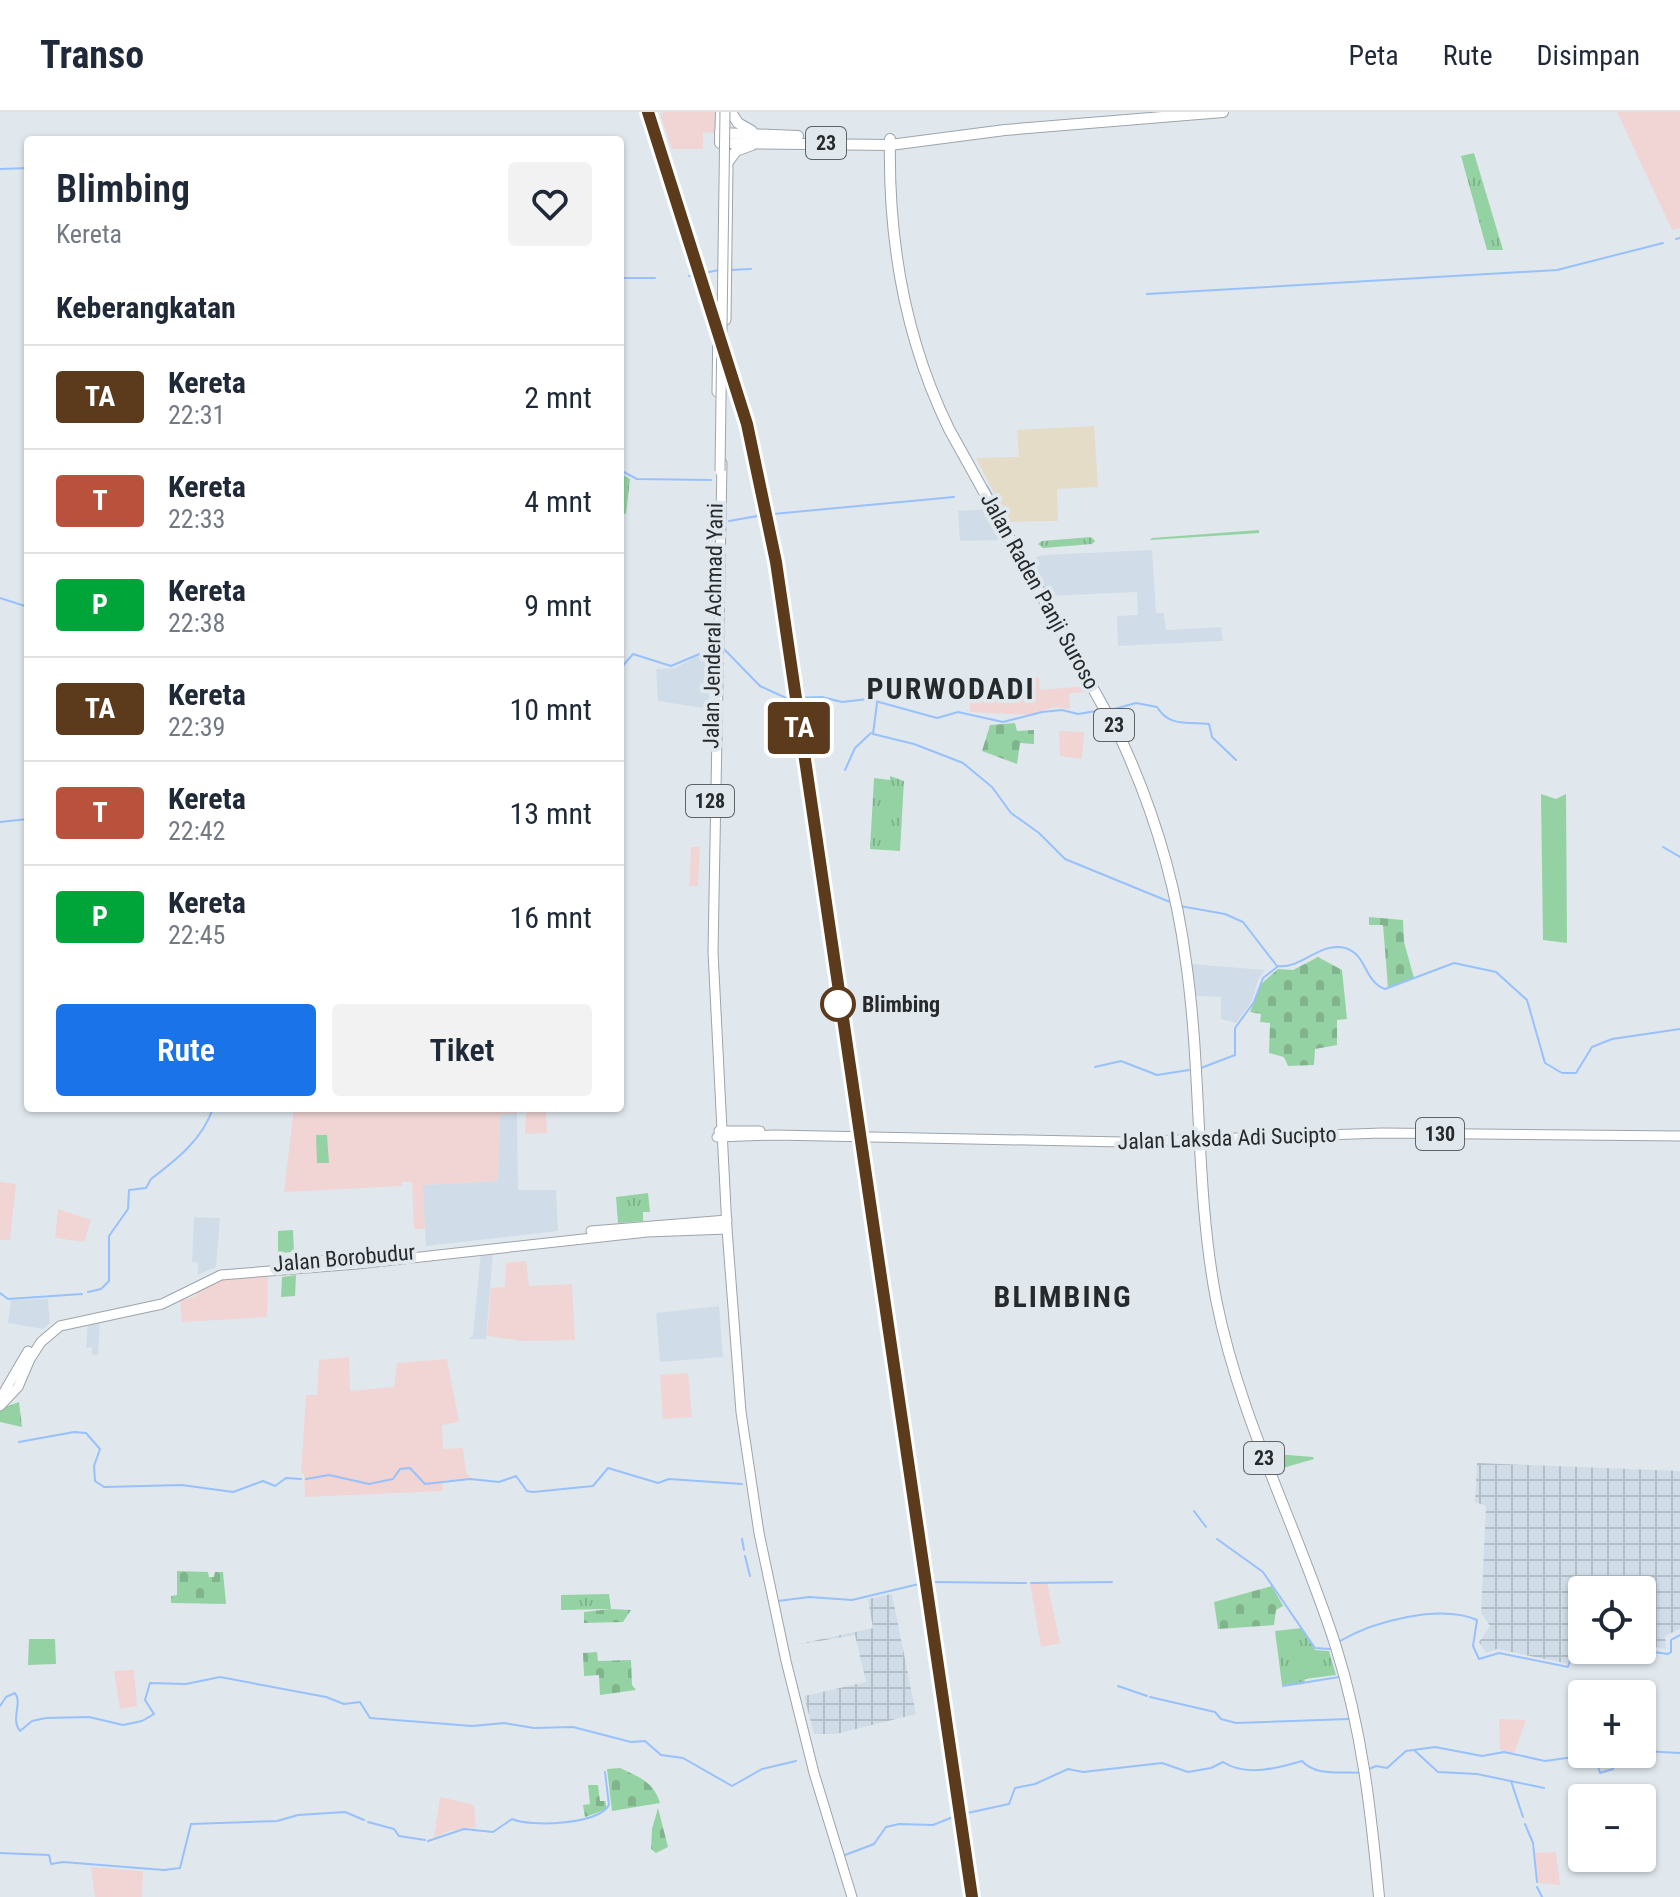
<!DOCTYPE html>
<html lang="id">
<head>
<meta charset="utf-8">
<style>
	body { margin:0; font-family:"Roboto Condensed",sans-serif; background:#f2f2f3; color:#1f2937; height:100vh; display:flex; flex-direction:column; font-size:30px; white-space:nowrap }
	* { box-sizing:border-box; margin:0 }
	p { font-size:26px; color:#747a83 }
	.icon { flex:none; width:44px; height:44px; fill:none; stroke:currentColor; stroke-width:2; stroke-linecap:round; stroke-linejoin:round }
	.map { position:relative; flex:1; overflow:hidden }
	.drawer { position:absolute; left:24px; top:24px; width:600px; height:976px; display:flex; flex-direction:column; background:#fff; border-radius:8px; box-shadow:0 2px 6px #0004 }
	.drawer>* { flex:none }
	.badge { padding:0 16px; border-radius:6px; font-size:28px; line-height:52px }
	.buttons { position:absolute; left:1568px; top:1464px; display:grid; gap:16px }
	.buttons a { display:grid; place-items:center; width:88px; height:88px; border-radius:8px; background:#fff; box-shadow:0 2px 6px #0004; font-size:40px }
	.map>.badge { position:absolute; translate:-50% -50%; box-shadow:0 0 0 4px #fff }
	h2 { padding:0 32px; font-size:30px; line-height:72px }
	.round { display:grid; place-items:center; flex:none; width:84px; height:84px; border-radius:8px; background:#f2f2f3 }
	.summary { display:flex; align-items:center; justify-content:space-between; height:136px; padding:0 32px }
	h1 { font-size:38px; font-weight:600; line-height:60px }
	.action { display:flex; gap:16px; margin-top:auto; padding:16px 32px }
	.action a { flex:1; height:92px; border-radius:8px; background:#1a73e8; color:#fff; font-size:32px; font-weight:600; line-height:92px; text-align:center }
	.action a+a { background:#f2f2f3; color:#1f2937 }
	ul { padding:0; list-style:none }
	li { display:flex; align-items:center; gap:24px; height:104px; padding:0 32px; border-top:2px solid #e0e1e3 }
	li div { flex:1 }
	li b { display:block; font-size:30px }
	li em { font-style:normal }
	li .badge { min-width:88px; font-weight:700; text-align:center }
	header { display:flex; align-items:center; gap:48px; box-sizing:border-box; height:112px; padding:0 40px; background:#fff; border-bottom:2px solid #e0e1e3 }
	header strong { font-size:38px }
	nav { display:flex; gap:44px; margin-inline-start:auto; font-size:28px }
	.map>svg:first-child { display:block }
	.built { fill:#d0dde8 }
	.industrial { fill:url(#industrial-grid) }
	.education { fill:#f0d5d4 }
	.medical { fill:#e4dcc7 }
	.grass { fill:url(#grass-tufts) }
	.cemetery { fill:url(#cemetery-stones) }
	.green { fill:#95d2a3 }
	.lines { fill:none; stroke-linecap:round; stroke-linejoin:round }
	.stream { stroke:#98c1fc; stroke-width:2 }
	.major-casing { stroke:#9da4aa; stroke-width:11 }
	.highway-casing { stroke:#9da4aa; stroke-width:12 }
	.major { stroke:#fff; stroke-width:9 }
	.highway { stroke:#fff; stroke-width:10 }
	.rail-casing { stroke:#45494b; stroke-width:5 }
	.rail { stroke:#e0e8ee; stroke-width:2; stroke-dasharray:6; stroke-linecap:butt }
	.major-bridge-casing { stroke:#9da4aa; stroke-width:11; stroke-linecap:butt }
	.major-bridge { stroke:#fff; stroke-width:9 }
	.line-casing { stroke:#fff; stroke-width:18 }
	.line { stroke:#5b3b1b; stroke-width:12 }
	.stop-dot { fill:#fff; stroke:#5b3b1b; stroke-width:4 }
	.labels { text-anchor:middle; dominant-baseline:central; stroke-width:8; stroke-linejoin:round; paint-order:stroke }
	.shield { fill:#e0e8ee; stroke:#5e6366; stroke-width:2 }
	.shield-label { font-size:20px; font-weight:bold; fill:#272a2c }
	.street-label { font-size:22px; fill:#272a2c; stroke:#e0e8ee }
	.stop-label { font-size:22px; font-weight:bold; fill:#272a2c; stroke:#e0e8ee; text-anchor:start }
	.district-label { font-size:30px; font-weight:bold; letter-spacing:2px; fill:#272a2c; stroke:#e0e8ee }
</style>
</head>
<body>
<header>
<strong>Transo</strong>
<nav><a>Peta</a><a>Rute</a><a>Disimpan</a></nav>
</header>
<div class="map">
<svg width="1680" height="1785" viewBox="0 0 1680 1785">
	<defs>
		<pattern id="industrial-grid" width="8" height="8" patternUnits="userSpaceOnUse" patternTransform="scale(2)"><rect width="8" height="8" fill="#d0dde8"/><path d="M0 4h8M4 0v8" fill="none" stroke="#b3bec7"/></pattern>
		<pattern id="grass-tufts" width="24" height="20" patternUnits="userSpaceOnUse" patternTransform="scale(2)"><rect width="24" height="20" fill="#95d2a3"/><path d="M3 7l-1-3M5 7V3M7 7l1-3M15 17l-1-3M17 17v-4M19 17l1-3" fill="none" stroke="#80b48c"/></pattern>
		<pattern id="cemetery-stones" width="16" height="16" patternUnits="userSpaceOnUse" patternTransform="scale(2)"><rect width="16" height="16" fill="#95d2a3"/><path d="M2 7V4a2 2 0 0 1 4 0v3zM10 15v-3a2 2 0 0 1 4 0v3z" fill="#80b48c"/></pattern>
	</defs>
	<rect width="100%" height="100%" fill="#e0e8ee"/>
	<g class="built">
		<path d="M 987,397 L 1005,428 L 960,429 L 958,399 Z"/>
		<path d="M 1152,438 L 1156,501 L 1164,501 L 1166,518 L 1221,515 L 1223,529 L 1118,534 L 1117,504 L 1138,503 L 1137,480 L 1048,484 L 1032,453 L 1034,446 L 1042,443 Z"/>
		<path d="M 709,538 L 709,597 L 658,589 L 656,557 L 675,556 Z"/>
		<path d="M 1192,852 L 1265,858 L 1258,868 L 1252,889 L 1236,911 L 1221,907 L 1221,885 L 1196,884 Z"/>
		<path d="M 517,1001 L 518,1078 L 556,1078 L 558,1119 L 426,1134 L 422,1073 L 498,1069 L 500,1003 Z"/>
		<path d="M 194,1105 L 220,1106 L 216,1155 L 198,1163 L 198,1151 L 192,1150 Z"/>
		<path d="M 493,1139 L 486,1227 L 469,1227 L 473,1223 L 481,1140 Z"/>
		<path d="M 48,1187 L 50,1211 L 43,1217 L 8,1211 L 11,1188 Z"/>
		<path d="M 719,1194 L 723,1245 L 660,1250 L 656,1201 Z"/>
		<path d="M 100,1206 L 98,1243 L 92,1242 L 92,1235 L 86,1236 L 88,1208 Z"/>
	</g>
	<g class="industrial">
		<path d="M 1477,1351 L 1680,1359 L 1680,1517 L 1665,1524 L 1666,1537 L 1642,1533 L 1642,1478 L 1582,1478 L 1582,1534 L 1568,1534 L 1569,1552 L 1497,1537 L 1486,1541 L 1479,1530 L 1490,1514 L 1481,1501 L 1486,1394 L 1475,1390 Z"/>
		<path d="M 892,1482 L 916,1602 L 836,1622 L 814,1622 L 804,1584 L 866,1570 L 855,1523 L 790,1534 L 873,1516 L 868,1487 Z"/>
	</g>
	<g class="education">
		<path d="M 665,0 L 716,0 L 714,21 L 703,20 L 703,37 L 672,37 L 660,2 Z"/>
		<path d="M 1617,0 L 1680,0 L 1680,116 L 1672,118 Z"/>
		<path d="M 1039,565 L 1040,578 L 1087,574 L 1090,580 L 1069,581 L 1070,597 L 1054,595 L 1030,603 L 970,600 L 970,570 Z"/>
		<path d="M 1059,619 L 1084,620 L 1082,647 L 1060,644 Z"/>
		<path d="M 691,735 L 700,735 L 698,774 L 689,774 Z"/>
		<path d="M 294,996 L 514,996 L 517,1001 L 500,1003 L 498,1069 L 423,1073 L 425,1117 L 414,1117 L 412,1070 L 402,1070 L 402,1074 L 284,1080 Z"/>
		<path d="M 546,996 L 547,1021 L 525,1022 L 526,1001 Z"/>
		<path d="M 0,1070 L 16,1072 L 10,1128 L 0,1128 Z"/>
		<path d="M 58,1097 L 91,1108 L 84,1130 L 55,1126 Z"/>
		<path d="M 526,1149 L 529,1174 L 572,1172 L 575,1228 L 522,1229 L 487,1224 L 491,1176 L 505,1175 L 506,1151 Z"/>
		<path d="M 268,1162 L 267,1205 L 182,1210 L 180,1189 L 196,1184 L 196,1177 L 222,1167 Z"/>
		<path d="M 349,1245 L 350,1279 L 394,1275 L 397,1251 L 447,1247 L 459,1310 L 442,1313 L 443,1337 L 463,1336 L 466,1361 L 471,1366 L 442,1369 L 443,1379 L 305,1385 L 304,1362 L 301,1361 L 306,1283 L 317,1283 L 319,1248 Z"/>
		<path d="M 688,1261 L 692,1305 L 663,1307 L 660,1263 Z"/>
		<path d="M 1047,1470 L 1060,1531 L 1041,1535 L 1030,1472 Z"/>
		<path d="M 134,1558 L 137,1594 L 120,1597 L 114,1559 Z"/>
		<path d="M 1499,1607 L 1526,1608 L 1514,1641 L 1500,1638 Z"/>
		<path d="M 440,1685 L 474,1693 L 476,1715 L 449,1719 L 434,1726 Z"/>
		<path d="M 1556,1740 L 1560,1773 L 1538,1771 L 1535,1741 Z"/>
		<path d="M 91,1755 L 143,1759 L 142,1785 L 95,1785 Z"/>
	</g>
	<path class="medical" d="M 1094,314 L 1098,375 L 1057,377 L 1058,409 L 1009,410 L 976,346 L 1019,345 L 1017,318 Z"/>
	<g class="grass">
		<path d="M 1474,41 L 1503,138 L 1487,138 L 1461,44 Z"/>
		<path d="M 1259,418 L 1259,421 L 1150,428 L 1152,426 Z"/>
		<path d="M 1091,425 L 1095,429 L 1092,432 L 1043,436 L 1038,432 L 1042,429 Z"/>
		<path d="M 890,664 L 904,669 L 900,739 L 870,737 L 874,666 L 890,668 Z"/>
		<path d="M 648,1081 L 650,1100 L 643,1100 L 643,1109 L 618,1111 L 616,1085 Z"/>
		<path d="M 609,1482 L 611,1497 L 561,1498 L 561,1483 Z"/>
		<path d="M 1302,1516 L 1315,1538 L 1329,1539 L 1336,1563 L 1305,1567 L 1304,1572 L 1282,1573 L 1275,1519 Z"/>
	</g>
	<g class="cemetery">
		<path d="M 620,361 L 630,367 L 626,402 L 620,401 Z"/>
		<path d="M 1015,611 L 1017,619 L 1034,618 L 1034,632 L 1020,631 L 1017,652 L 982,639 L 990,613 Z"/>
		<path d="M 1369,805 L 1403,808 L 1404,830 L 1414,866 L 1388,875 L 1383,813 L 1369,813 Z"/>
		<path d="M 1318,845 L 1342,858 L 1347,907 L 1337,908 L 1337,933 L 1315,937 L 1314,953 L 1288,954 L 1284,945 L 1269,941 L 1270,911 L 1260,910 L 1261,902 L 1250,900 L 1261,872 L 1278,857 L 1293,858 Z"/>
		<path d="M 19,1290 L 22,1315 L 0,1310 L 0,1297 Z"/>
		<path d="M 177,1459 L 208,1460 L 209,1465 L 214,1465 L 215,1460 L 223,1460 L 226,1492 L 171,1491 L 171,1484 L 177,1483 Z"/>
		<path d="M 1272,1474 L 1283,1494 L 1276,1498 L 1274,1513 L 1218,1517 L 1214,1490 Z"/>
		<path d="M 611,1497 L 631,1498 L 623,1510 L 584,1511 L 584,1500 Z"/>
		<path d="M 597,1540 L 598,1549 L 631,1548 L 632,1573 L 636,1578 L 600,1583 L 599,1563 L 584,1564 L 583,1541 Z"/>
		<path d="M 620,1656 C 639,1665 654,1670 660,1691 L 612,1699 L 607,1657 Z"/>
		<path d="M 588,1673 L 598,1673 L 600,1689 L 605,1689 L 607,1697 L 585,1705 L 583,1693 L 590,1692 Z"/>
		<path d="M 658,1696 L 668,1735 L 656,1741 L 651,1737 L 652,1717 Z"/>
	</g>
	<g class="green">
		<path d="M 1541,682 L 1556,687 L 1566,682 L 1567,831 L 1543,828 Z"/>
		<path d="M 316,1023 L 327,1023 L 329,1051 L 317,1051 Z"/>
		<path d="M 293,1118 L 294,1140 L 278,1141 L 278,1119 Z"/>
		<path d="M 296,1163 L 295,1184 L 281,1185 L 282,1165 Z"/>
		<path d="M 1275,1342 L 1313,1345 L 1314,1347 L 1276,1358 L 1269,1346 Z"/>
		<path d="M 29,1527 L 55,1527 L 56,1552 L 28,1553 Z"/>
	</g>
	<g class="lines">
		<g class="stream">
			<path d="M 0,57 L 28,56"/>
			<path d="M 1676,127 L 1680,126"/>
			<path d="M 729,158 L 751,157"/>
			<path d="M 689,164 L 719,158"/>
			<path d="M 620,166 L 655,166"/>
			<path d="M 1147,182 L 1557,158 L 1663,131"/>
			<path d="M 620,358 L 637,367 L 711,368"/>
			<path d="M 987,374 L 1010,416"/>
			<path d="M 773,402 L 954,385"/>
			<path d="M 729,409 L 769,402"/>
			<path d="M 1032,454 L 1046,480"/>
			<path d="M 0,486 L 28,495"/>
			<path d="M 722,535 L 760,574 L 786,586 L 822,585 L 842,590 L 868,587 L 937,606 L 958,600 L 1003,610 L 1042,600 L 1062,598 L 1078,602 L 1102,598"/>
			<path d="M 620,557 L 633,542 L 671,554 L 716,535"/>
			<path d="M 877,591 L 873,622 L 914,632 L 963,651 L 992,675 L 1011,701 L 1039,721 L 1065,747 L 1170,790"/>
			<path d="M 1114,597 L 1136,591 L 1157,595 C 1169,615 1188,610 1209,612 L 1212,625 L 1236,648"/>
			<path d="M 845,658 L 855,636 L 871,621"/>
			<path d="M 0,710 L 28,707"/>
			<path d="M 1663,735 L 1680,745"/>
			<path d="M 1180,794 L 1225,802 L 1243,810 L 1277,854 C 1301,858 1320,829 1345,836 C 1367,842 1364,870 1385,877 L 1454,851 L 1496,860 L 1527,888 L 1545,951 L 1562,961 L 1576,961 L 1592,935 L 1612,927 L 1680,917"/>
			<path d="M 1095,955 L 1121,949 L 1157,963 L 1189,958"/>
			<path d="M 1201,956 L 1235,943 L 1235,916 L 1254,890 L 1263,866 L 1277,855"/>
			<path d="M 88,1180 L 101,1177 L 109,1169 L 109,1124 L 128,1097 L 129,1078 L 146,1076 L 151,1067 C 176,1048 203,1027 213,996"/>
			<path d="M 0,1181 L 8,1187 L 82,1182"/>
			<path d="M 19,1330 L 74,1320 L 86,1321 L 100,1337 L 94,1354 L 95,1369 L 104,1375 L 182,1373 L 233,1380 L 263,1369 L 275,1374 L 286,1366 L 301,1367"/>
			<path d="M 306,1367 L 329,1363 L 369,1372 L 393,1367 L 400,1357 L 410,1356 L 425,1372 L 470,1367 L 499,1370 L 516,1364 L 527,1379 L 533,1380 L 593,1374 L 608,1356 L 658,1371 L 669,1367 L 742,1372"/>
			<path d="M 1194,1399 L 1206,1415"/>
			<path d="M 742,1427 L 744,1438"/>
			<path d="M 1217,1427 L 1263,1460 L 1315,1536 L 1330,1537"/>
			<path d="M 745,1444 L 750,1464"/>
			<path d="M 926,1470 L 928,1470"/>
			<path d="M 934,1470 L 1026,1471"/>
			<path d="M 1031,1471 L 1112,1470"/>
			<path d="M 778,1489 L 809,1485 L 852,1488 L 923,1471"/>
			<path d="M 1340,1529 C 1374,1509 1440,1492 1477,1508 L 1473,1534 L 1479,1547 L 1499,1541 L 1568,1555 L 1573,1539 L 1614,1538"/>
			<path d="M 1639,1538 L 1668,1542 L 1671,1540 L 1671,1528 L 1680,1523"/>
			<path d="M 1118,1574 L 1147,1584"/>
			<path d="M 1283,1574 L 1339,1565"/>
			<path d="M 1150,1585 L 1215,1600 L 1221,1607 L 1236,1611 L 1349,1607"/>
			<path d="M 0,1594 L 6,1585 L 15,1581 C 23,1592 10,1606 20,1619 L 32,1609 L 46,1606 L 89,1605 L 123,1613 L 142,1609 L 154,1602 L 145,1588 L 150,1571 L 186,1572 L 220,1565 L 326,1585 L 344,1592 L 360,1590 L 370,1606 L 472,1614 L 504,1611 L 534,1616 L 573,1615 L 631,1630 L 645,1629 L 661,1643 L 683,1646 L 732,1674 L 762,1657 L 796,1649"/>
			<path d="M 1414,1638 L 1438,1660 L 1477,1662 L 1544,1676"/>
			<path d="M 1642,1639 L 1680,1641"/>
			<path d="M 1367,1658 L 1376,1654 L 1387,1656 L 1406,1639 L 1435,1635 L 1482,1644 L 1504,1640 L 1545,1649 L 1595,1642 L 1600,1661 L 1613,1657 L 1619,1642"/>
			<path d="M 1511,1669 L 1523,1705"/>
			<path d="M 368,1710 L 394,1717 L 399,1724 L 425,1728"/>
			<path d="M 1525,1712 L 1533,1731 L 1537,1770"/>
			<path d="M 428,1729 L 464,1717 L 493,1720 L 512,1707 C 529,1715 598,1713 609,1693 L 605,1660"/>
			<path d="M 0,1741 L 49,1743 L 51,1752 L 63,1750 L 164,1758 L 180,1756 L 191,1712 L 277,1709 L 298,1703 L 345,1700 L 364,1708"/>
			<path d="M 845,1743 L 874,1732 L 886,1715 L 899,1712 L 933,1713 L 958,1703 L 1009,1692 L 1015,1676 L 1035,1672 L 1068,1657 L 1083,1660 L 1162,1651 L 1188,1660 L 1211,1656 L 1223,1650 C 1246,1665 1278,1656 1302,1649 C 1316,1665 1343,1659 1362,1661"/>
			<path d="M 1537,1775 L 1542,1785"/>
		</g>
		<g class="major-casing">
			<g id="major">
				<path d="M 726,208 L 728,55"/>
				<path d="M 717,280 L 718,207"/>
				<path d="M 722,351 L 713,840 L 727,1117 L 741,1300 L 759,1421 L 786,1549 L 814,1661 L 852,1785"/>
				<path d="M 719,1019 L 760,1019"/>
				<path d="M 717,1025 L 774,1023 L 1123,1030 L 1382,1021 L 1680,1024"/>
				<path d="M 591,1119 L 727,1108"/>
				<path d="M 284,1152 L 397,1142"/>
				<path d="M 0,1287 L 28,1239"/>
				<path d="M 0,1294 L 18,1275 L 30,1247 L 41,1230 L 60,1214 L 162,1192 L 221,1163 L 357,1152 L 647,1120 L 727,1117"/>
			</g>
		</g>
		<g class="highway-casing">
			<g id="highway">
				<path d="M 721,0 L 720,31 L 890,33 L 1005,18 L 1223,0"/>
				<path d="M 731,0 L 738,11 L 752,19"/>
				<path d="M 720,21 L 798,24"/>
				<path d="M 890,27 C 888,127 905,227 949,317 L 1120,625 C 1153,696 1176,772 1186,850 C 1202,961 1195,1076 1216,1187 C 1240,1309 1299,1418 1336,1535 C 1362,1618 1371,1699 1379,1785"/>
				<path d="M 728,50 L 736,39 L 752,33"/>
			</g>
		</g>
		<use href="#major" class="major"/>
		<use href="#highway" class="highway"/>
		<g class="rail-casing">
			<path id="rail" d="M 647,0 L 747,312 L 776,450 L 972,1785"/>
		</g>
		<use href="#rail" class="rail"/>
		<g class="major-bridge-casing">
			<path id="major-bridge" d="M 720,359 L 725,0"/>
		</g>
		<use href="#major-bridge" class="major-bridge"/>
	</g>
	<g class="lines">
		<g class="line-casing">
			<path id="line" d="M 648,0 L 747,312 L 776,450 L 972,1785"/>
		</g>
		<use href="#line" class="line"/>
	</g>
	<circle class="stop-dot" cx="838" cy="892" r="16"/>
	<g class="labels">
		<g class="shield">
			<rect x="806" y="15" width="40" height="32" rx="6"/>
			<rect x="1094" y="597" width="40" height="32" rx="6"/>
			<rect x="686" y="673" width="48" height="32" rx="6"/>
			<rect x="1416" y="1006" width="48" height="32" rx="6"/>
			<rect x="1244" y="1330" width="40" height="32" rx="6"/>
		</g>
		<g class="shield-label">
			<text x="826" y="31">23</text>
			<text x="1114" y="613">23</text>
			<text x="710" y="689">128</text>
			<text x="1440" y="1022">130</text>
			<text x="1264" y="1346">23</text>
		</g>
		<g class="street-label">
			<text transform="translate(1040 479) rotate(61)">Jalan Raden Panji Suroso</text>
			<text transform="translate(713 514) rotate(-89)">Jalan Jenderal Achmad Yani</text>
			<text transform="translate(1227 1026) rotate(-2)">Jalan Laksda Adi Sucipto</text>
			<text transform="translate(344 1146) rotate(-5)">Jalan Borobudur</text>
		</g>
		<g class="stop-label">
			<text x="862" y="892">Blimbing</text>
		</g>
		<g class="district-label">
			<text x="951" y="576">PURWODADI</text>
			<text x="1063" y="1184">BLIMBING</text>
		</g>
	</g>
</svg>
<div class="buttons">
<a><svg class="icon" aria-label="locate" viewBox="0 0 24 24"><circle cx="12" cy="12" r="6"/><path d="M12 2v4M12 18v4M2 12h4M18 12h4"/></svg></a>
<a>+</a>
<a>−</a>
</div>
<b class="badge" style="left:799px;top:616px;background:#5b3b1b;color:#fff">TA</b>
<section class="drawer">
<div class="summary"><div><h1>Blimbing</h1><p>Kereta</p></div><a class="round"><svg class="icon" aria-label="heart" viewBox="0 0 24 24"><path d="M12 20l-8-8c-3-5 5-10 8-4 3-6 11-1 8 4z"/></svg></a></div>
<h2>Keberangkatan</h2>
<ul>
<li><span class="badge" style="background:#5b3b1b;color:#fff">TA</span><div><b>Kereta</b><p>22:31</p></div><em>2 mnt</em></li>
<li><span class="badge" style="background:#ba513d;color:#fff">T</span><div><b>Kereta</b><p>22:33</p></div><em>4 mnt</em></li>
<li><span class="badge" style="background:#00a53a;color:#fff">P</span><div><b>Kereta</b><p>22:38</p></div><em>9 mnt</em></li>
<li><span class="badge" style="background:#5b3b1b;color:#fff">TA</span><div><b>Kereta</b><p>22:39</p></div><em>10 mnt</em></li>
<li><span class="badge" style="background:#ba513d;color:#fff">T</span><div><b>Kereta</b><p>22:42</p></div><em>13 mnt</em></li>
<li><span class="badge" style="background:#00a53a;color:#fff">P</span><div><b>Kereta</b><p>22:45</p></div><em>16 mnt</em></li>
</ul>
<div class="action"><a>Rute</a><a>Tiket</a></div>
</section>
</div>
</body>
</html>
